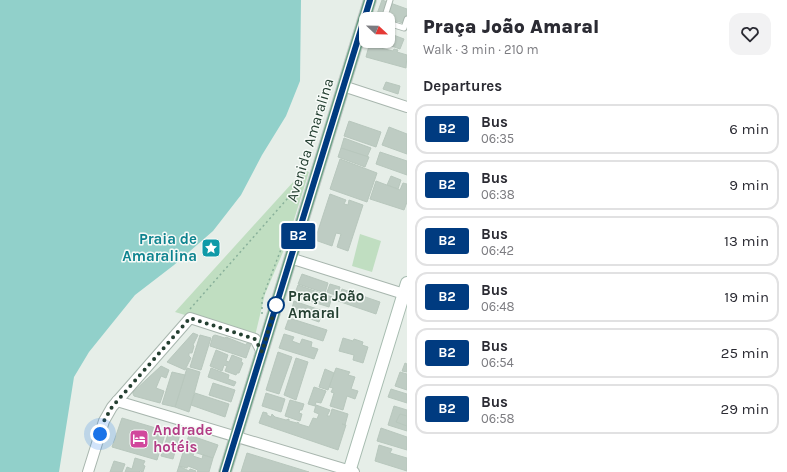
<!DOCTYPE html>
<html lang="en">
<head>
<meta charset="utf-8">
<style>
	body { margin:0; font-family:Karla,sans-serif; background:#f2f2f3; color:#2b2b33; height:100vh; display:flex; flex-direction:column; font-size:15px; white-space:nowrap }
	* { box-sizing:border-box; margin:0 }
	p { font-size:13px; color:#7c7c81 }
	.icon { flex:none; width:22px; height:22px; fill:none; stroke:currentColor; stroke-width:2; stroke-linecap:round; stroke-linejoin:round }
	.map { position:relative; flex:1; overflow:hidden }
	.details { display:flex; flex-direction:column; background:#fff; width:380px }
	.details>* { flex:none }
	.badge { padding:0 8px; border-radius:3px; font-size:14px; line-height:26px }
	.needle { width:26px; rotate:112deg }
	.controls { position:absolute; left:359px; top:12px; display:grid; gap:8px }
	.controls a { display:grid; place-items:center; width:36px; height:36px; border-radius:8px; background:#fff; box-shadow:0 1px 3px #0004; font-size:20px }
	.you { position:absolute; width:20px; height:20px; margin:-10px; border:3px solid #fff; border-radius:50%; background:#1a73e8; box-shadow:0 0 0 6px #1a73e833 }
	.map>.badge { position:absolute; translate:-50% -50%; box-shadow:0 0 0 2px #fff }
	h2 { padding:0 16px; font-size:15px; line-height:36px }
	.round { display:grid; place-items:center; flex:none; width:42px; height:42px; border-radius:12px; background:#f2f2f3 }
	.summary { display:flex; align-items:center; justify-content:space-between; height:68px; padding:0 16px }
	h1 { font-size:19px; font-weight:800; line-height:30px }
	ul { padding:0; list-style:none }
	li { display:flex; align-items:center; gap:12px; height:50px; margin:0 8px 6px; padding:0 8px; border:2px solid #e1e1e2; border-radius:12px }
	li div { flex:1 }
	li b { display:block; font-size:15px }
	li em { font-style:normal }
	li .badge { min-width:44px; font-weight:700; text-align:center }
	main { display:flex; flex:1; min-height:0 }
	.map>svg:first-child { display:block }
	.green { fill:#c0dec1 }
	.water { fill:#91d0ca }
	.building { fill:#beccc3; stroke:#b8c7bd }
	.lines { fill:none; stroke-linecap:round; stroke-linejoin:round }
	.lane-casing { stroke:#a8b6ae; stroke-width:7 }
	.street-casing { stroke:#a8b6ae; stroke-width:12 }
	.secondary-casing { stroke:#a7bcb0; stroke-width:14 }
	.primary-casing { stroke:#c2cac6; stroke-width:14 }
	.path { stroke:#88b09a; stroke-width:1.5; stroke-dasharray:2 3; stroke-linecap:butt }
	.lane { stroke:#fff; stroke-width:5 }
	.street { stroke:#fff; stroke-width:10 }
	.secondary { stroke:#fff; stroke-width:12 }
	.primary { stroke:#6ca187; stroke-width:12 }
	.line-casing { stroke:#fff; stroke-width:9 }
	.line { stroke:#003b80; stroke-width:6 }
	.walk { stroke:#254032; stroke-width:4; stroke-dasharray:0 7.2 }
	.stop-dot { fill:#fff; stroke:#003b80; stroke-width:2 }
	.labels { text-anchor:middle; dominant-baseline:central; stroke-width:3; stroke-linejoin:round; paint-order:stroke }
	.street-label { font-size:15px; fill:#254032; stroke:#f6faf7 }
	.culture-label { font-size:15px; font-weight:bold; fill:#0d838f; stroke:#f6faf7; text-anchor:end }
	.stop-label { font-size:15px; font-weight:bold; fill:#254032; stroke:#f6faf7; text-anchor:start }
	.hotel-label { font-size:15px; font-weight:bold; fill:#b23c85; stroke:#f6faf7; text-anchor:start }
</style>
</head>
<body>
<main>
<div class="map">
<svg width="407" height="472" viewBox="0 0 407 472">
	<rect width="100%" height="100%" fill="#e6eee8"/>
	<g class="green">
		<path d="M 304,170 L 309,172 L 286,245 L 265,294 L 255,336 L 175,312 Z"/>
		<path d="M 360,234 L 381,241 L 372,272 L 352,266 Z"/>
	</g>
	<path class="water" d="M 0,0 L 301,0 L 300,81 L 286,116 L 262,155 L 241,195 L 213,231 L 174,265 L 135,295 L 89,352 L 74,377 L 59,472 L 0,472 Z"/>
	<g class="building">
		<path d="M 382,0 L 407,9 L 407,24 L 396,21 L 392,35 L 388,33 L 388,19 L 383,19 L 384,16 L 377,14 Z"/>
		<path d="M 388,33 L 404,39 L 400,49 L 377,41 L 388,41 Z"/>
		<path d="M 370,42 L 377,44 L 376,47 L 393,51 L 394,49 L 398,50 L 397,52 L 407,55 L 406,68 L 366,57 Z"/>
		<path d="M 386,82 L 400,86 L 398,94 L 383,89 Z"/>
		<path d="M 349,121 L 381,132 L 376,147 L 344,136 Z"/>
		<path d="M 389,127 L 407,134 L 407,154 L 382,145 Z"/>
		<path d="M 344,138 L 371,148 L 367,157 L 341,148 Z"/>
		<path d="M 341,148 L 369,157 L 365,167 L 338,157 Z"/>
		<path d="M 380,152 L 407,161 L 407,175 L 376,164 Z"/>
		<path d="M 340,159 L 377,173 L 367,202 L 330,189 Z"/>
		<path d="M 391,176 L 401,180 L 398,189 L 387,185 Z"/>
		<path d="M 376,181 L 400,190 L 403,183 L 407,184 L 407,202 L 404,210 L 370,199 Z"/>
		<path d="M 330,194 L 346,200 L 344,204 L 348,205 L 349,200 L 363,205 L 348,251 L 337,247 L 341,234 L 336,233 L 332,246 L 315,240 Z"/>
		<path d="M 302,274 L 328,283 L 325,293 L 298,284 Z"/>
		<path d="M 330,284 L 340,287 L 337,296 L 327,292 Z"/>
		<path d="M 298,285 L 332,297 L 329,307 L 294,296 Z"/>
		<path d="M 342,289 L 380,302 L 376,314 L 338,301 Z"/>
		<path d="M 294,301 L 323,311 L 319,322 L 291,312 Z"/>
		<path d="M 289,318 L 327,330 L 323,341 L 285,329 Z"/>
		<path d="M 193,333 L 198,335 L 193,345 L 194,346 L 192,353 L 189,353 L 189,356 L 191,358 L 185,370 L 167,362 Z"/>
		<path d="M 284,334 L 294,337 L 292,341 L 300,344 L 302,339 L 312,342 L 311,347 L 318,349 L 314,359 L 279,348 Z"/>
		<path d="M 200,335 L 211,338 L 201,370 L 190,367 Z"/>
		<path d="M 215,335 L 225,338 L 226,337 L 246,345 L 247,343 L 251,344 L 246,358 L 210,346 L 213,336 Z"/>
		<path d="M 343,338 L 353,341 L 354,339 L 363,342 L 362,345 L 368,347 L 363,363 L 353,360 L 354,355 L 339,351 Z"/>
		<path d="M 216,350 L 228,355 L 226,361 L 229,362 L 232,355 L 242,359 L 241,362 L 243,363 L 239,373 L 237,373 L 236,375 L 225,371 L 227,366 L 224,365 L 222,371 L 210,366 Z"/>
		<path d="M 278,352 L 292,357 L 279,394 L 266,390 Z"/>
		<path d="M 296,358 L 308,362 L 296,400 L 284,395 Z"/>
		<path d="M 405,363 L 407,364 L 407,372 L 402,371 Z"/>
		<path d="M 161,366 L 169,370 L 166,378 L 161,376 L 156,388 L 164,391 L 160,403 L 134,396 L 133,394 L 133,392 Z"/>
		<path d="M 187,368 L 200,372 L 189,412 L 175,407 Z"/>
		<path d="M 211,368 L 229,375 L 228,379 L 236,382 L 234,386 L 208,377 Z"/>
		<path d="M 336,368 L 350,372 L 348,375 L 355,377 L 351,389 L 358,391 L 355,399 L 347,396 L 343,410 L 330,406 L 334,393 L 331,392 L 333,388 L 329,387 Z"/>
		<path d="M 325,369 L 334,373 L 328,390 L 319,387 Z"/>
		<path d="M 172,372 L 185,375 L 175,407 L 162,404 Z"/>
		<path d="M 400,372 L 407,374 L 407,390 L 395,386 Z"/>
		<path d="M 213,383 L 235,390 L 231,402 L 209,395 Z"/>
		<path d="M 314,387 L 326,391 L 321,403 L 316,402 L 315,406 L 308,404 Z"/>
		<path d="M 391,389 L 407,394 L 407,403 L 388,397 Z"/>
		<path d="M 195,393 L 229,404 L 225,417 L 191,405 Z"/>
		<path d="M 266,393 L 285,399 L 281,412 L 262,406 Z"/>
		<path d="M 290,400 L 304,404 L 302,410 L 300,410 L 299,413 L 302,414 L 300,421 L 285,416 Z"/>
		<path d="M 316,405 L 330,410 L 327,416 L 330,416 L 332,409 L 348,414 L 345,425 L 342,424 L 346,425 L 338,450 L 259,423 L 263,412 L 267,413 L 267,415 L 271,417 L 272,414 L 275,417 L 286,420 L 289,419 L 289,421 L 297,423 L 298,422 L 299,424 L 309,427 L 313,418 L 317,419 L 319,414 L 314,412 Z"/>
		<path d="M 394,406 L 407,410 L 407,431 L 388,425 Z"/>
		<path d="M 400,414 L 407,416 L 407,426 L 396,422 Z"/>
		<path d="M 122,418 L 166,431 L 157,460 L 112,447 Z"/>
		<path d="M 381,428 L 407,437 L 407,450 L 377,441 Z"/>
		<path d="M 169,431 L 180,434 L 173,459 L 161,456 Z"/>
		<path d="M 189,435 L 218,445 L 213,458 L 184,449 Z"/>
		<path d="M 379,445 L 392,449 L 390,453 L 407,458 L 407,471 L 375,461 Z"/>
		<path d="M 184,449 L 194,452 L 193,456 L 202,459 L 203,455 L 213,458 L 209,472 L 197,472 L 198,470 L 188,466 L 187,468 L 179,466 Z"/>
		<path d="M 247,453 L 309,472 L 241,472 Z"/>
		<path d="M 135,458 L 145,461 L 143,465 L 145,466 L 143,472 L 140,471 L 139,472 L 125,472 L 127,467 L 132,469 Z"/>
		<path d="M 114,461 L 125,464 L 122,472 L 110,472 Z"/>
		<path d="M 179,466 L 189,471 L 190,469 L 196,471 L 195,472 L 177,472 Z"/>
	</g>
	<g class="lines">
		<g class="lane-casing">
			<g id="lane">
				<path d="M 384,19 L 390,0"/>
				<path d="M 388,23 L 404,28 L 407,19"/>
			</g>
		</g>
		<g class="street-casing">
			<g id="street">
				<path d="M 343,86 L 407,107"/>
				<path d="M 290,258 L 404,294"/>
				<path d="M 117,401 L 354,472"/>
				<path d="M 88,472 L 104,421 L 112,407 L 190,318 L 255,339 L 262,352"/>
			</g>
		</g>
		<g class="secondary-casing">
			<path id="secondary" d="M 349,472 L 407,283"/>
		</g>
		<g class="primary-casing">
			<path id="primary" d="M 225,472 L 370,0"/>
		</g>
		<g class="path">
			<path d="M 190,309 L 303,181"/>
			<path d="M 262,314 L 262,299 L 283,244"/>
		</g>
		<use href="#lane" class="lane"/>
		<use href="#street" class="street"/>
		<use href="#secondary" class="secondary"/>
		<use href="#primary" class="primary"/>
	</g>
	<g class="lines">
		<g class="line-casing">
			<path id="line" d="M 225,472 L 370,0"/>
		</g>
		<use href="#line" class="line"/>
		<path class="walk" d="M 100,434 L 104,421 L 112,407 L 190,318 L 255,339 L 262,352 L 276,305"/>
	</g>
	<defs>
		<g id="sight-square" transform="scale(1)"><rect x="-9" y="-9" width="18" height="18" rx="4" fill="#0f9aa8" stroke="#f6faf7"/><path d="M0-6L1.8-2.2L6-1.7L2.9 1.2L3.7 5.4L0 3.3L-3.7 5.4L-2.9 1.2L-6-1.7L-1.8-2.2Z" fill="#fff"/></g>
		<g id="hotel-square" transform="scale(1)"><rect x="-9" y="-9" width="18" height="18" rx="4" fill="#d1479c" stroke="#f6faf7"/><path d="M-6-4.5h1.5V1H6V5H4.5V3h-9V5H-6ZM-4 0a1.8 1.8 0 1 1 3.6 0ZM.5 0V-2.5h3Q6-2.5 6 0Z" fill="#fff"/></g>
	</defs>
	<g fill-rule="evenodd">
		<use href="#sight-square" x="211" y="248"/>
		<use href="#hotel-square" x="139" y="439"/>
	</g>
	<circle class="stop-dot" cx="276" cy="305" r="8"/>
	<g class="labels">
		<g class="street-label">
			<text transform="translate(310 140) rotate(-73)">Avenida Amaralina</text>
		</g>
		<g class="culture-label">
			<text x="197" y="239">Praia de<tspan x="197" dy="17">Amaralina</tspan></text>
		</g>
		<g class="stop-label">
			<text x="288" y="296">Praça João<tspan x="288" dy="17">Amaral</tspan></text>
		</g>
		<g class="hotel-label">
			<text x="153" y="430">Andrade<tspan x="153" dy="17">hotéis</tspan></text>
		</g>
	</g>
</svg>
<div class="controls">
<a><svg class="needle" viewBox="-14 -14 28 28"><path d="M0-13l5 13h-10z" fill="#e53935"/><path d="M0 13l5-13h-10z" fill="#7c7c81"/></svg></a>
</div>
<div class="you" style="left:100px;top:434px"></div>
<b class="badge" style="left:298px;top:236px;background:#003b80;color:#fff">B2</b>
</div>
<section class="details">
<div class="summary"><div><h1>Praça João Amaral</h1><p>Walk · 3 min · 210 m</p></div><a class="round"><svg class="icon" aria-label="heart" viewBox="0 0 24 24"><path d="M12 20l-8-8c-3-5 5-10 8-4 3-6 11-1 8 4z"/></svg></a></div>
<h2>Departures</h2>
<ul>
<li><span class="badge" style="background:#003b80;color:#fff">B2</span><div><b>Bus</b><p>06:35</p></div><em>6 min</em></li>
<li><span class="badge" style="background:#003b80;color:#fff">B2</span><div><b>Bus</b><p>06:38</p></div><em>9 min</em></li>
<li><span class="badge" style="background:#003b80;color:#fff">B2</span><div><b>Bus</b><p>06:42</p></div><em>13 min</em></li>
<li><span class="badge" style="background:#003b80;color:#fff">B2</span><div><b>Bus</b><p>06:48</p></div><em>19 min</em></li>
<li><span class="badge" style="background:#003b80;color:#fff">B2</span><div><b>Bus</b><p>06:54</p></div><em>25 min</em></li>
<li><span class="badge" style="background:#003b80;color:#fff">B2</span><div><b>Bus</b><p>06:58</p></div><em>29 min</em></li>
</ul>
</section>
</main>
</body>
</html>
